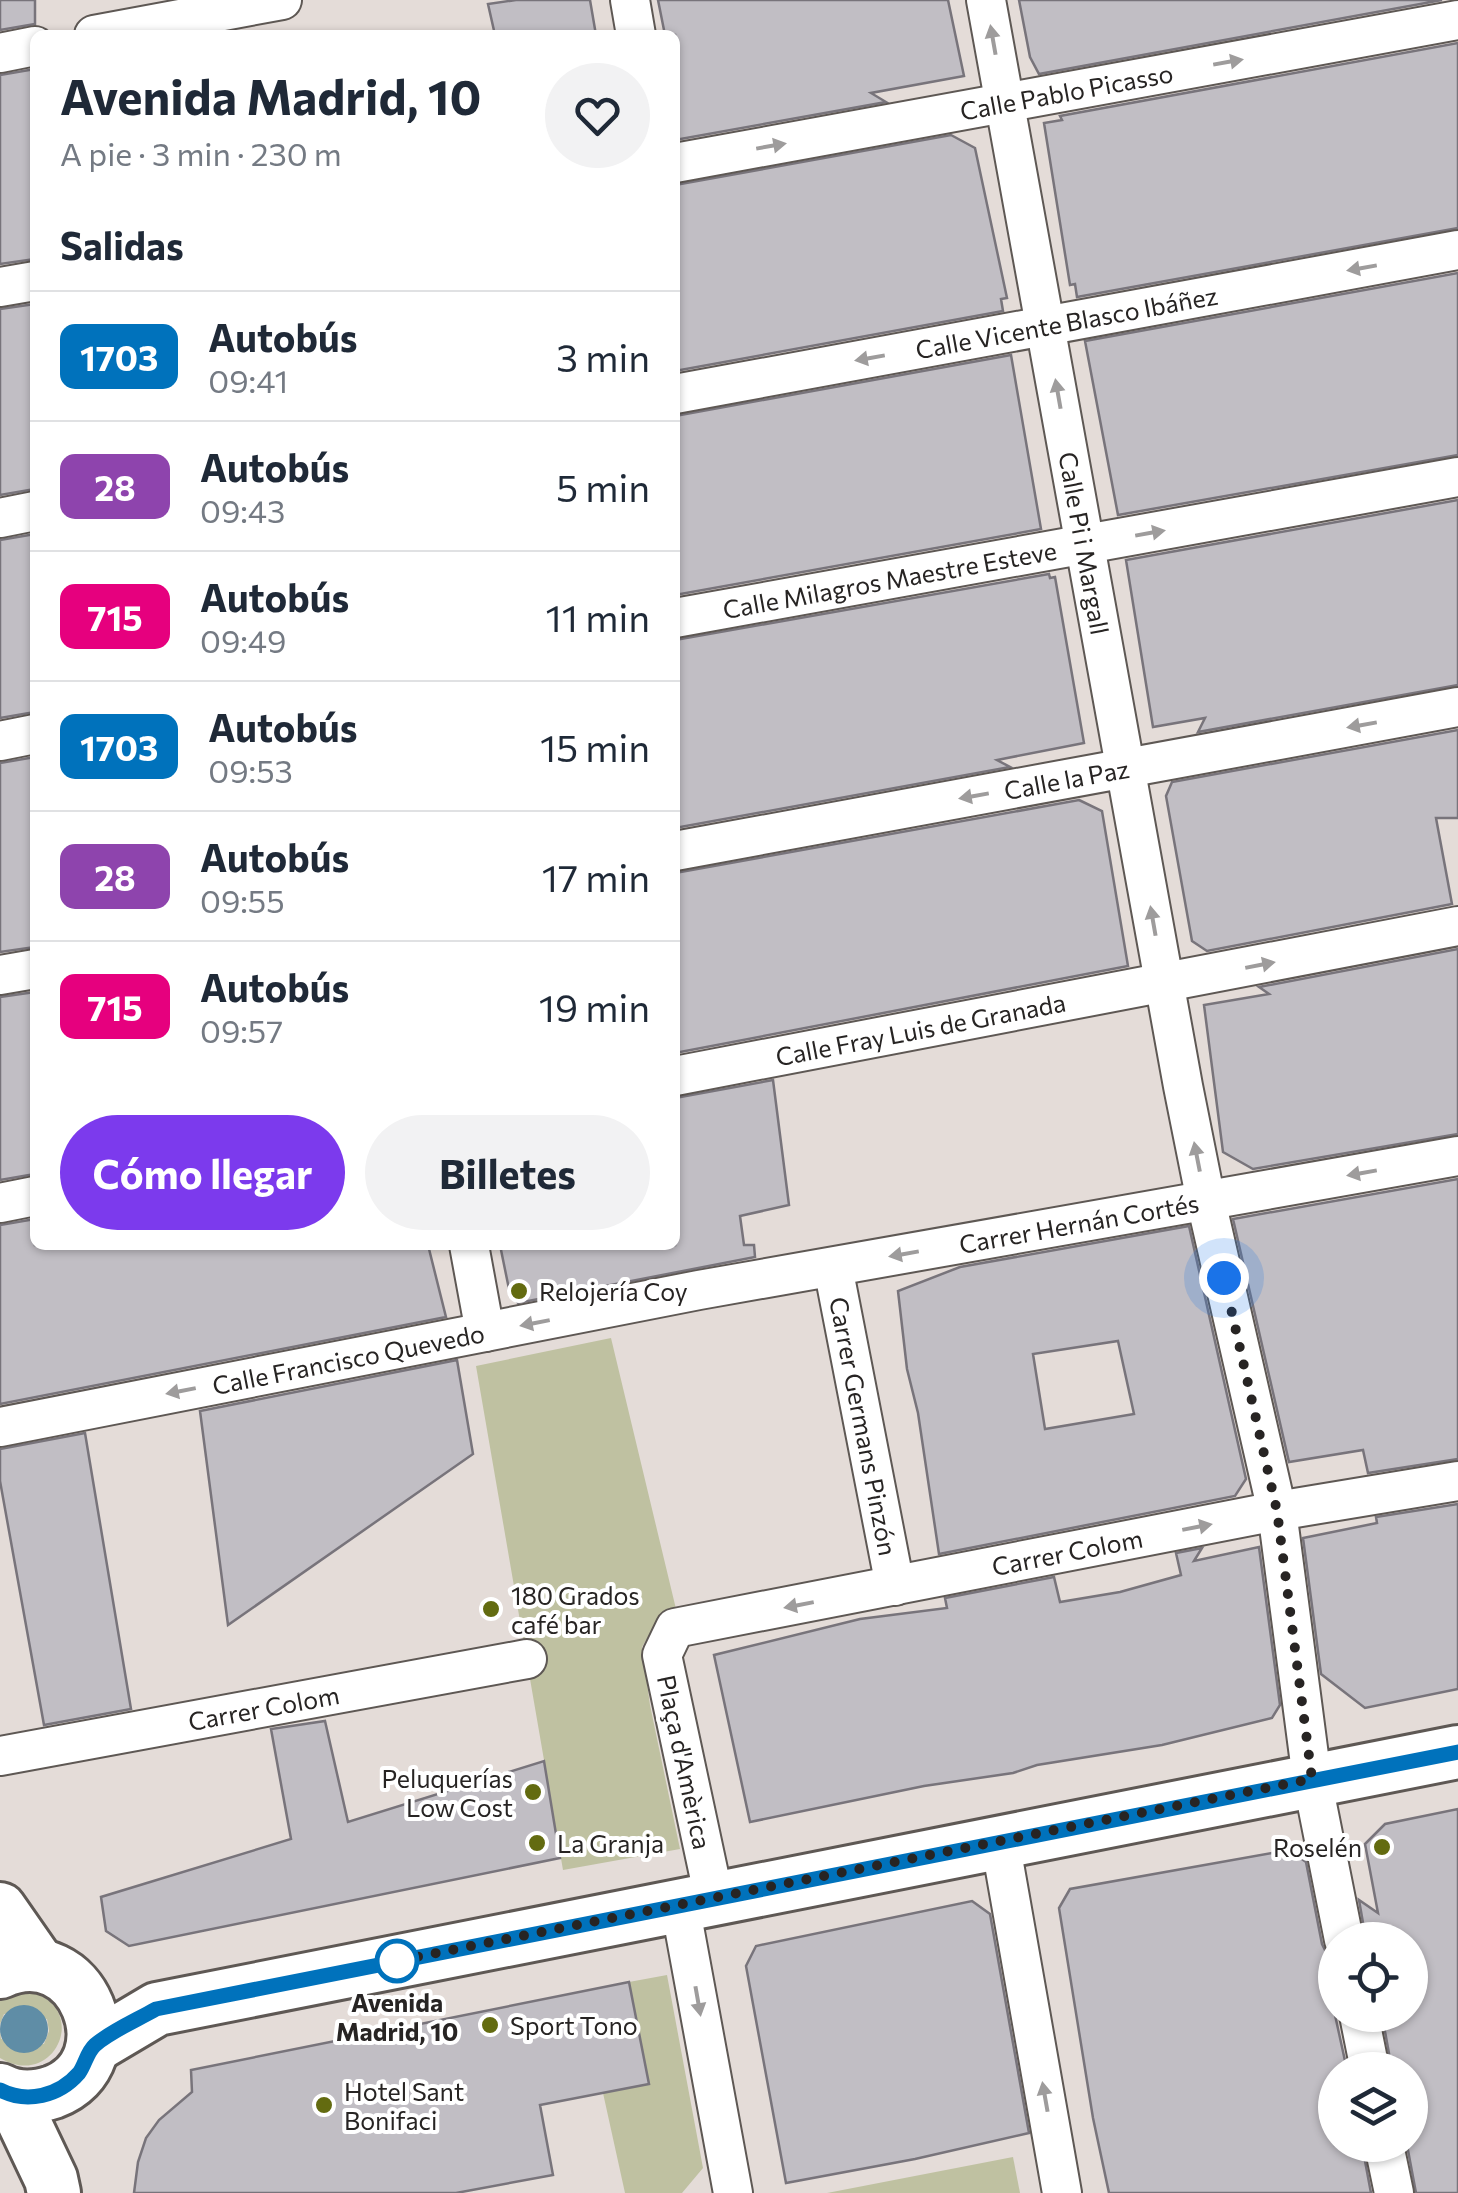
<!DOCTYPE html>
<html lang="es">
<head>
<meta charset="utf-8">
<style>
	body { margin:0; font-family:Commissioner,sans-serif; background:#f2f2f3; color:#1f2937; height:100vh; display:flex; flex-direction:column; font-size:38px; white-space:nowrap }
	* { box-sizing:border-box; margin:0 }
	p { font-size:32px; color:#747a83 }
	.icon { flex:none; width:55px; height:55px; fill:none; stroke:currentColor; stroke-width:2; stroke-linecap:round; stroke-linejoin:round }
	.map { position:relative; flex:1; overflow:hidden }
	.side { position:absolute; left:30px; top:30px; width:650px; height:1220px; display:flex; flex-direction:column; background:#fff; border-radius:15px; box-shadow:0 2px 8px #0004 }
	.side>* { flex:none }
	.badge { padding:0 20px; border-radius:15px; font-size:35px; line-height:65px }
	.buttons { position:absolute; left:1318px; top:1922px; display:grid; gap:20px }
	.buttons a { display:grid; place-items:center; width:110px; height:110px; border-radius:50%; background:#fff; box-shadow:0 2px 8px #0004; font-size:50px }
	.you { position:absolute; width:50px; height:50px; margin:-25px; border:8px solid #fff; border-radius:50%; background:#1a73e8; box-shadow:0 0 0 15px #1a73e833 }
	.map>.badge { position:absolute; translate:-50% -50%; box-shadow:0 0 0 5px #fff }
	h2 { padding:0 30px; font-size:38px; line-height:90px }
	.round { display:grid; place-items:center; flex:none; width:105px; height:105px; border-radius:52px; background:#f2f2f3 }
	.head { display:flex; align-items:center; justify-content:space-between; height:170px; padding:0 30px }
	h1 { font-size:48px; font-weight:700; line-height:75px }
	.primary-button { display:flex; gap:20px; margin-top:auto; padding:20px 30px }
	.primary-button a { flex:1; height:115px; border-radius:60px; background:#7c3aed; color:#fff; font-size:40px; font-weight:700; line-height:115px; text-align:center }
	.primary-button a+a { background:#f2f2f3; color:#1f2937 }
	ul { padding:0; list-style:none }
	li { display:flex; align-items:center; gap:30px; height:130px; padding:0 30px; border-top:2px solid #e0e1e3 }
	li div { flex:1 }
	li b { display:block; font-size:38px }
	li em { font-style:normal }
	li .badge { min-width:110px; font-weight:700; text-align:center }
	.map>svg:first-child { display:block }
	.green { fill:#bfc1a1 }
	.water { fill:#5f8da6 }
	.building { fill:#c1bec4; stroke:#78747b; stroke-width:2.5; fill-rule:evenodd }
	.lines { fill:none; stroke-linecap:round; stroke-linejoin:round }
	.street-casing { stroke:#5e5854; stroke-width:42 }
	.secondary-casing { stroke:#5e5854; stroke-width:58 }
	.street { stroke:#fff; stroke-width:38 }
	.secondary { stroke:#fff; stroke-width:52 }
	.oneway { fill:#9e9c9c }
	.line-casing { stroke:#fff; stroke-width:22 }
	.line { stroke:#0072bc; stroke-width:15 }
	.walk { stroke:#272423; stroke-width:10; stroke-dasharray:0 18 }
	.poi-dot { fill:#636b10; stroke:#fff; stroke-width:4 }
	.stop-dot { fill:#fff; stroke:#0072bc; stroke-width:5 }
	.labels { text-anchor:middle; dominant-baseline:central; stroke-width:8; stroke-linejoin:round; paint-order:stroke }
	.street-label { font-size:25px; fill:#272423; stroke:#fff }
	.poi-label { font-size:25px; fill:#272423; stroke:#fff; text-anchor:start }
	.stop-label { font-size:25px; font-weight:bold; fill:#272423; stroke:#fff }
</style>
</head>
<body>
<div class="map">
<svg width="1458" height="2193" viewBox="0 0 1458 2193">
	<rect width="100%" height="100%" fill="#e4dcd8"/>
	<g class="green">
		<path d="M 611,1338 L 676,1609 L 654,1626 L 642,1647 L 650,1705 L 680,1849 L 563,1870 L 476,1366 Z"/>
		<path d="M 667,1975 L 703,2168 L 682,2193 L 625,2193 L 603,2093 L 649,2084 L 629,1982 Z"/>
		<path d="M 22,1990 C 94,2001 57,2092 0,2058 L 0,2031 L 1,2039 L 44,2044 L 49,2031 L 47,2019 L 4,2014 L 0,2024 L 0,2000 Z"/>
		<path d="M 1013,2157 L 1020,2193 L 827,2193 Z"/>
	</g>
	<circle class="water" cx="24" cy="2029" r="24"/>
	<g class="building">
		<path d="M 0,0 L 35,0 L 35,24 L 0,30 Z"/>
		<path d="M 516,0 L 590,0 L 596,35 L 495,35 L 488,4 Z"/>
		<path d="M 658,0 L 948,0 L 964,76 L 871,93 L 886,102 L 675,140 L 675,35 L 665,35 Z"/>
		<path d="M 1019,0 L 1442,0 L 1039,74 L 1030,57 Z"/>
		<path d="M 1458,43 L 1458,228 L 1077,297 L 1075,284 L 1070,285 L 1044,123 L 1062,120 L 1060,116 Z"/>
		<path d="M 35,69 L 35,259 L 0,264 L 0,75 Z"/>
		<path d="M 951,135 L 975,148 L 1007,298 L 1001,299 L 1003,311 L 675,371 L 675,185 Z"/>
		<path d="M 1458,273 L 1458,455 L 1118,515 L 1085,341 Z"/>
		<path d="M 35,304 L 35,489 L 0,495 L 0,309 Z"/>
		<path d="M 1011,355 L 1041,529 L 675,595 L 675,416 Z"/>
		<path d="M 1458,500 L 1458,685 L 1198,732 L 1205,718 L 1153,727 L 1126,560 Z"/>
		<path d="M 35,534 L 35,712 L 0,718 L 0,540 Z"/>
		<path d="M 1049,574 L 1050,578 L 1055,577 L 1084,743 L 997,760 L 1010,767 L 675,828 L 675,640 Z"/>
		<path d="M 1458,730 L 1458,818 L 1436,818 L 1452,904 L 1207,951 L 1192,941 L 1166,796 L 1172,782 Z"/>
		<path d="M 35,757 L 35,947 L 0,952 L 0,763 Z"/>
		<path d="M 1079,800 L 1102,811 L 1128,966 L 675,1053 L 675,873 Z"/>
		<path d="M 1458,949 L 1458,1134 L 1253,1169 L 1223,1152 L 1204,1005 L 1269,994 L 1259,987 Z"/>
		<path d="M 35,992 L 35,1174 L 0,1180 L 0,997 Z"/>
		<path d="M 773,1080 L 789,1205 L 740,1216 L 744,1245 L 754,1245 L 755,1257 L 518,1303 L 510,1294 L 500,1245 L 675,1245 L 675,1098 Z"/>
		<path d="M 1458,1179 L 1458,1459 L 1368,1473 L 1363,1450 L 1289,1462 L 1233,1219 Z"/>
		<path d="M 35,1219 L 35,1245 L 428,1245 L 446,1317 L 0,1404 L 0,1225 Z"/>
		<path d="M 1189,1226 L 1246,1479 L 1235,1496 L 939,1554 L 918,1413 L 907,1369 L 898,1291 L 960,1267 ZM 1118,1341 L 1134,1414 L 1045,1429 L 1033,1354 Z"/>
		<path d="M 457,1360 L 473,1454 L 228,1625 L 200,1411 Z"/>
		<path d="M 85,1433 L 131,1709 L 44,1725 L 0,1481 L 0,1449 Z"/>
		<path d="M 1458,1504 L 1458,1689 L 1365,1708 L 1321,1674 L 1303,1538 L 1377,1523 L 1376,1517 Z"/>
		<path d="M 1259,1547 L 1280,1705 L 1272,1718 L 1162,1745 L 1037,1765 L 1013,1773 L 924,1786 L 750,1822 L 714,1655 L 860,1619 L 947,1608 L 945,1598 L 1054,1577 L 1060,1602 L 1120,1592 L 1181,1575 L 1176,1553 L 1202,1548 L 1194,1561 Z"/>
		<path d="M 325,1721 L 348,1822 L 544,1761 L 560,1858 L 129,1946 L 106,1931 L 101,1897 L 291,1839 L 271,1729 Z"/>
		<path d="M 1458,1809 L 1458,2193 L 1416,2193 L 1407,2145 L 1410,2145 L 1410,2070 L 1392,2070 L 1382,2015 L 1410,2015 L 1410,1940 L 1366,1940 L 1359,1900 L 1378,1913 L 1365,1844 L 1385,1824 Z"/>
		<path d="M 1289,1850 L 1306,1862 L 1322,1944 L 1328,1956 L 1335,2015 L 1347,2070 L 1335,2070 L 1335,2145 L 1362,2145 L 1371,2193 L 1109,2193 L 1093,2118 L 1059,1908 L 1070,1889 Z"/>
		<path d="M 972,1901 L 990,1914 L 1029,2133 L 915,2159 L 786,2183 L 746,1966 L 756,1946 Z"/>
		<path d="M 629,1982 L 649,2084 L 540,2105 L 553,2175 L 456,2193 L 134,2193 L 138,2162 L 146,2138 L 159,2120 L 192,2092 L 191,2070 Z"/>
	</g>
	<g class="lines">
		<g class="street-casing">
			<g id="street">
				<path d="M 630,0 L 636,35"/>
				<path id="s1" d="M 986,0 L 1183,1086 L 1206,1201 L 1277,1511 L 1312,1779 L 1344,1940"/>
				<path d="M 94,35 L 282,0"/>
				<path d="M 0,53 L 35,46"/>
				<path id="s2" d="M 675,163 L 1458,20"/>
				<path d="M 0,287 L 35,281"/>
				<path id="s3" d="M 675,394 L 1458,250"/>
				<path d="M 0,518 L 35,511"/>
				<path id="s4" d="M 675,618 L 1458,477"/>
				<path d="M 0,741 L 35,734"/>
				<path id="s5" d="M 675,851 L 1458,707"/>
				<path d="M 0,975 L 35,969"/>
				<path id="s6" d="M 675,1076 L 1458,926"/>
				<path d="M 0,1203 L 35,1196"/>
				<path d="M 469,1245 L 485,1332"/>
				<path id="s7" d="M 833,1267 L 895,1586"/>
				<path id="s8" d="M 0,1427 L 699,1290 L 1458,1156"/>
				<path id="s9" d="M 0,1756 L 527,1659"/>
				<path d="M 1000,1841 L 1062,2193"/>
				<path id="s10" d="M 714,1898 L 662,1655 L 675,1628 L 1277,1511 L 1458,1481"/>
				<path d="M 680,1905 L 733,2193"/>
				<path d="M 1359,2015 L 1370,2070"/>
				<path d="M 1384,2145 L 1394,2193"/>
			</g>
		</g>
		<g class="secondary-casing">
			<g id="secondary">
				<path d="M 0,1909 L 39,1965"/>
				<path d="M 0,1972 C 83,1934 133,2062 53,2092 C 35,2098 17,2099 0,2090"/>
				<path d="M 93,2047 L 157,2009 L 1458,1752"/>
				<path d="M 11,2095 L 51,2179 L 54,2193"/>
			</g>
		</g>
		<use href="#street" class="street"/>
		<use href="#secondary" class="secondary"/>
	</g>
	<defs><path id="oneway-solid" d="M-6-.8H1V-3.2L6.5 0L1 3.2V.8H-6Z" transform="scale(2.5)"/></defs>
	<g class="oneway">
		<use href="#oneway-solid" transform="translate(993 40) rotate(-100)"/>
		<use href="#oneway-solid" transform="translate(1228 62) rotate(-10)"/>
		<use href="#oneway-solid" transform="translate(771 146) rotate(-10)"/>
		<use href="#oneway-solid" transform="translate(1362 268) rotate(170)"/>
		<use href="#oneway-solid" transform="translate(870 358) rotate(170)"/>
		<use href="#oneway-solid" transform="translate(1058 394) rotate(-100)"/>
		<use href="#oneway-solid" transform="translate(1150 533) rotate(-10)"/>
		<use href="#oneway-solid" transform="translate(1362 725) rotate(170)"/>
		<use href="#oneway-solid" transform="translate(974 796) rotate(170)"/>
		<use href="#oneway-solid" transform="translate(1153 921) rotate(-100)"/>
		<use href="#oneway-solid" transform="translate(1260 965) rotate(-11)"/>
		<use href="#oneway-solid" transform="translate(1197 1157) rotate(-101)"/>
		<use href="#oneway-solid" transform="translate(1362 1173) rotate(170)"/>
		<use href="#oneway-solid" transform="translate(904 1254) rotate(170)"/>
		<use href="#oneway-solid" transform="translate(535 1323) rotate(169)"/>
		<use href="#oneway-solid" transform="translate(181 1391) rotate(169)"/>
		<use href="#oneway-solid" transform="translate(1197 1527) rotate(-11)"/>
		<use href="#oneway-solid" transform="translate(799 1605) rotate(169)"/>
		<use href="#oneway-solid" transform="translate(698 2001) rotate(80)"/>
		<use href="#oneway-solid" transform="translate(1045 2097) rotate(-100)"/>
	</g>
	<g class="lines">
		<g class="line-casing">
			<path id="line" d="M 0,2090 C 27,2104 59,2096 79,2073 C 85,2065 87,2052 95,2045 C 111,2031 137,2020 156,2009 L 1458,1752"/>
		</g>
		<use href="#line" class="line"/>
		<path class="walk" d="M 397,1961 L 381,1964 L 1312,1779 L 1277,1511 L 1224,1278"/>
	</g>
	<g class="poi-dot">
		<circle cx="519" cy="1291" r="10"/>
		<circle cx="491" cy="1609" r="10"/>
		<circle cx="533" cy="1792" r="10"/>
		<circle cx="537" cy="1843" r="10"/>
		<circle cx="1382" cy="1847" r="10"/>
		<circle cx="490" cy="2025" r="10"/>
		<circle cx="324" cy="2105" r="10"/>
	</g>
	<circle class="stop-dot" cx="397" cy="1961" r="20"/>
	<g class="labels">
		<g class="street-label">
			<text stroke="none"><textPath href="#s2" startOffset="398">Calle Pablo Picasso</textPath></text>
			<text stroke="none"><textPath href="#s3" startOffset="398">Calle Vicente Blasco Ibáñez</textPath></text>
			<text stroke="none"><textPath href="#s1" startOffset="552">Calle Pi i Margall</textPath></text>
			<text stroke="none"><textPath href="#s4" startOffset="218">Calle Milagros Maestre Esteve</textPath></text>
			<text stroke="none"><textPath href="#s5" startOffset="398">Calle la Paz</textPath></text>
			<text stroke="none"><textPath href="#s6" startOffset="250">Calle Fray Luis de Granada</textPath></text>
			<text stroke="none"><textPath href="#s8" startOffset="1098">Carrer Hernán Cortés</textPath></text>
			<text stroke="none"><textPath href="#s8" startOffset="355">Calle Francisco Quevedo</textPath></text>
			<text stroke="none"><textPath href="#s7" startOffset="162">Carrer Germans Pinzón</textPath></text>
			<text stroke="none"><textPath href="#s10" startOffset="678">Carrer Colom</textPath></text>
			<text stroke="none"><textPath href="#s9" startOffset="268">Carrer Colom</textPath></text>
			<text transform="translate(685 1762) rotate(78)">Plaça d'Amèrica</text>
		</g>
		<g class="poi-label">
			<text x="539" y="1291">Relojería Coy</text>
			<text x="511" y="1595">180 Grados<tspan x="511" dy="29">café bar</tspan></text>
			<text x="513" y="1778" text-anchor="end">Peluquerías<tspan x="513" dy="29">Low Cost</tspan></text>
			<text x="557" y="1843">La Granja</text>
			<text x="1362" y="1847" text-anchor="end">Roselén</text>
			<text x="510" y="2025">Sport Tono</text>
			<text x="344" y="2091">Hotel Sant<tspan x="344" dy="29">Bonifaci</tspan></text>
		</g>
		<g class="stop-label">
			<text x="397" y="2002">Avenida<tspan x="397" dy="29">Madrid, 10</tspan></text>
		</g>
	</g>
</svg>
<div class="buttons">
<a><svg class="icon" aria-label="locate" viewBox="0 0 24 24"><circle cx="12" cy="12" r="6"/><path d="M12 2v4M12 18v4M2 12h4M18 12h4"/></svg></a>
<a><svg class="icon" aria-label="layers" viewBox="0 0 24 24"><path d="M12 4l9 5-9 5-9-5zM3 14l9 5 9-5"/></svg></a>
</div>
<div class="you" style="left:1224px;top:1278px"></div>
<section class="side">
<div class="head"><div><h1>Avenida Madrid, 10</h1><p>A pie · 3 min · 230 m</p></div><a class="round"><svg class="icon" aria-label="heart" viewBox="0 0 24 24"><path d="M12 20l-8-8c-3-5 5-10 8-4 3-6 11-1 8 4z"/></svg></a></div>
<h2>Salidas</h2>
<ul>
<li><span class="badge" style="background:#0072bc;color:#fff">1703</span><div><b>Autobús</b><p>09:41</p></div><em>3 min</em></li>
<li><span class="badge" style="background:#8e44ad;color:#fff">28</span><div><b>Autobús</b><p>09:43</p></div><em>5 min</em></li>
<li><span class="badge" style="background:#e6007e;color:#fff">715</span><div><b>Autobús</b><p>09:49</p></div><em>11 min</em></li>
<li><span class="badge" style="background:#0072bc;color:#fff">1703</span><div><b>Autobús</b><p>09:53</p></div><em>15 min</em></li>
<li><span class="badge" style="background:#8e44ad;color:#fff">28</span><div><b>Autobús</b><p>09:55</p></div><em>17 min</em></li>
<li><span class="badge" style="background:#e6007e;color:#fff">715</span><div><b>Autobús</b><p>09:57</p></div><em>19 min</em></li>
</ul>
<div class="primary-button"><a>Cómo llegar</a><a>Billetes</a></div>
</section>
</div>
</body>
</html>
